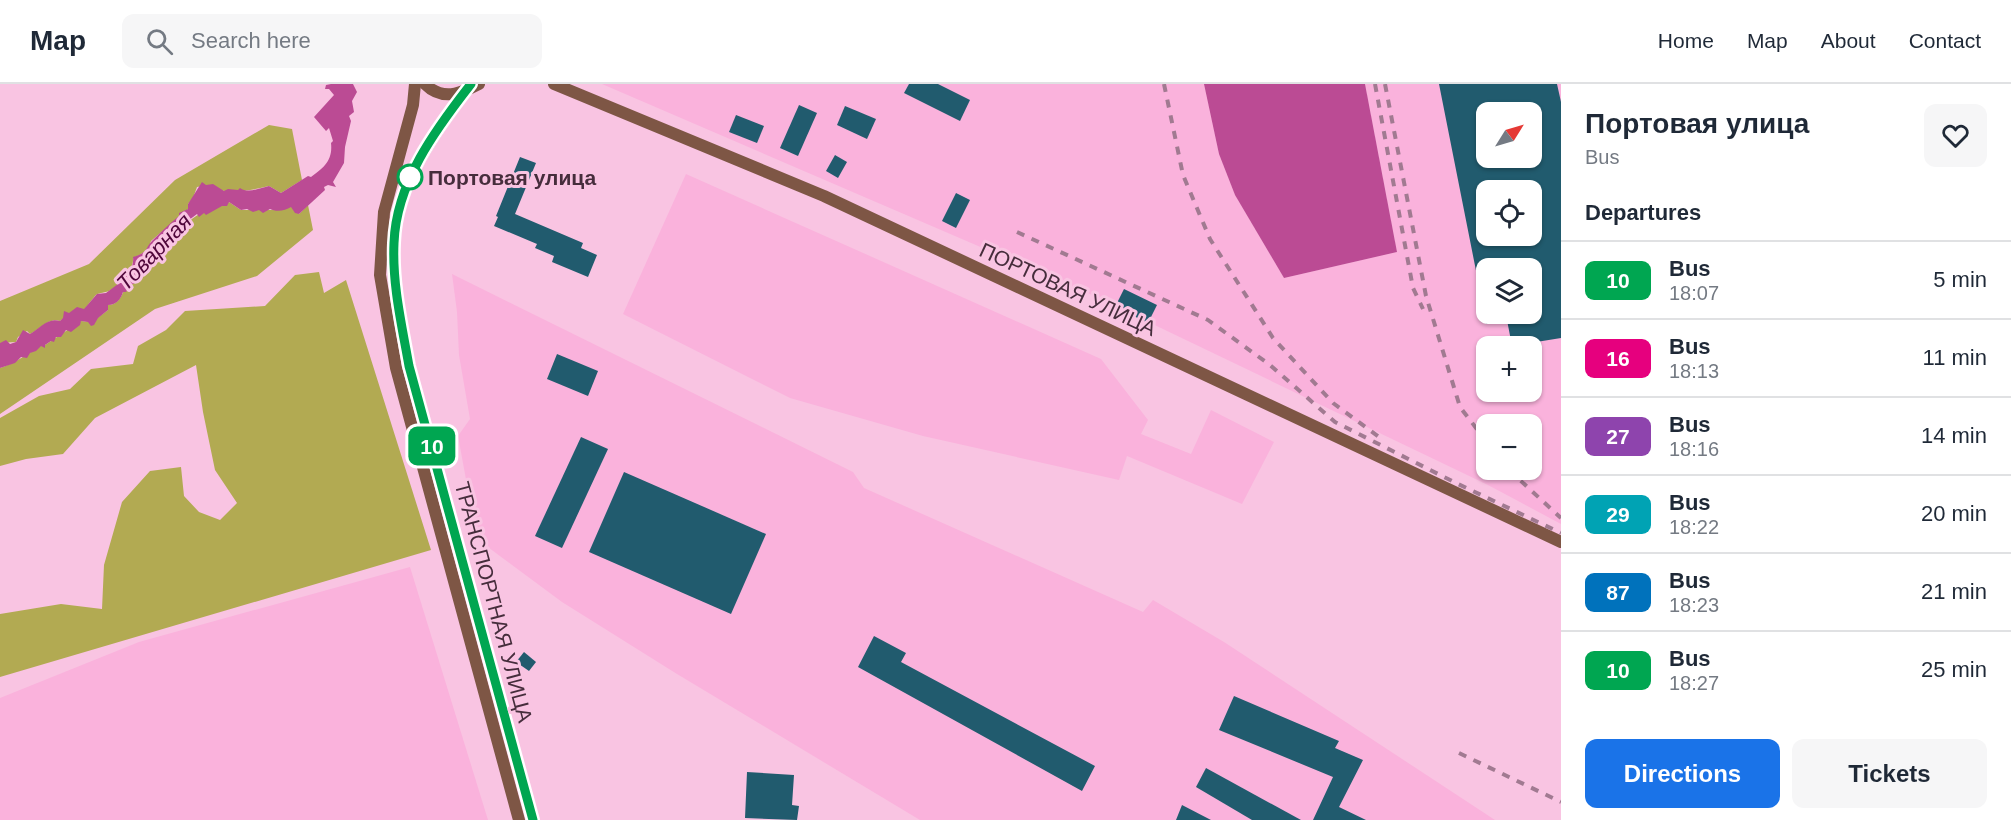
<!DOCTYPE html>
<html lang="en">
<head>
<meta charset="utf-8">
<style>
	body { margin:0; font-family:Helvetica,sans-serif; background:#f6f6f7; color:#1f2937; height:100vh; display:flex; flex-direction:column; font-size:22px; white-space:nowrap }
	* { box-sizing:border-box; margin:0 }
	p { font-size:20px; color:#747a83 }
	.icon { flex:none; width:33px; height:33px; fill:none; stroke:currentColor; stroke-width:2; stroke-linecap:round; stroke-linejoin:round }
	.map { position:relative; flex:1; overflow:hidden }
	.side { display:flex; flex-direction:column; background:#fff; width:450px }
	.side>* { flex:none }
	.badge { padding:0 12px; border-radius:9px; font-size:21px; line-height:39px }
	.needle { width:39px; rotate:53deg }
	.tools { position:absolute; left:1476px; top:18px; display:grid; gap:12px }
	.tools a { display:grid; place-items:center; width:66px; height:66px; border-radius:12px; background:#fff; box-shadow:0 2px 4px #0004; font-size:30px }
	.map>.badge { position:absolute; translate:-50% -50%; box-shadow:0 0 0 3px #fff }
	h2 { padding:0 24px; font-size:22px; line-height:54px }
	.round { display:grid; place-items:center; flex:none; width:63px; height:63px; border-radius:12px; background:#f6f6f7 }
	.headline { display:flex; align-items:center; justify-content:space-between; height:102px; padding:0 24px }
	h1 { font-size:28px; font-weight:800; line-height:45px }
	.cta { display:flex; gap:12px; margin-top:auto; padding:12px 24px }
	.cta a { flex:1; height:69px; border-radius:12px; background:#1a73e8; color:#fff; font-size:24px; font-weight:800; line-height:69px; text-align:center }
	.cta a+a { background:#f6f6f7; color:#1f2937 }
	ul { padding:0; list-style:none }
	li { display:flex; align-items:center; gap:18px; height:78px; padding:0 24px; border-top:2px solid #e0e1e3 }
	li div { flex:1 }
	li b { display:block; font-size:22px }
	li em { font-style:normal }
	li .badge { min-width:66px; font-weight:700; text-align:center }
	header { display:flex; align-items:center; gap:36px; box-sizing:border-box; height:84px; padding:0 30px; background:#fff; border-bottom:2px solid #e0e1e3 }
	header strong { font-size:28px }
	nav { display:flex; gap:33px; margin-inline-start:auto; font-size:21px }
	.search { width:420px; height:54px; background:#f6f6f7; display:flex; align-items:center; gap:15px; box-sizing:border-box; padding:0 21px; border-radius:12px; color:#747a83; font-size:22px }
	main { display:flex; flex:1; min-height:0 }
	.map>svg:first-child { display:block }
	.built { fill:#fab2dc; fill-rule:evenodd }
	.green { fill:#b2aa52 }
	.water { fill:#bb4b94 }
	.building { fill:#215b6e; fill-rule:evenodd }
	.lines { fill:none; stroke-linecap:round; stroke-linejoin:round }
	.secondary { stroke:#7e5645; stroke-width:12 }
	.rail { stroke:#a17a91; stroke-width:4; stroke-dasharray:8 8; stroke-linecap:butt }
	.line-casing { stroke:#fff; stroke-width:14 }
	.line { stroke:#00a651; stroke-width:9 }
	.stop-dot { fill:#fff; stroke:#00a651; stroke-width:3 }
	.labels { text-anchor:middle; dominant-baseline:central; stroke-width:6; stroke-linejoin:round; paint-order:stroke }
	.stop-label { font-size:21px; font-weight:bold; fill:#462d3c; stroke:#f9c4e2; text-anchor:start }
	.street-label { font-size:21px; fill:#462d3c; stroke:#f9c4e2 }
	.water-label { font-size:22px; font-style:italic; fill:#50063b; stroke:#f9c4e2 }
</style>
</head>
<body>
<header>
<strong>Map</strong>
<div class="search"><svg class="icon" aria-label="search" viewBox="0 0 24 24"><circle cx="10" cy="10" r="6"/><path d="M15 15l6 6"/></svg>Search here</div>
<nav><a>Home</a><a>Map</a><a>About</a><a>Contact</a></nav>
</header>
<main>
<div class="map">
<svg width="1561" height="736" viewBox="0 0 1561 736">
	<rect width="100%" height="100%" fill="#f9c4e2"/>
	<g class="built">
		<path d="M 602,0 L 1204,0 L 1219,70 L 1235,111 L 1284,194 L 1397,168 L 1365,0 L 1561,0 L 1561,440 L 1488,401 L 1092,211 ZM 1486,28 L 1532,28 L 1532,74 L 1486,74 ZM 1486,106 L 1532,106 L 1532,152 L 1486,152 ZM 1486,184 L 1532,184 L 1532,230 L 1486,230 ZM 1486,262 L 1532,262 L 1532,308 L 1486,308 ZM 1486,340 L 1532,340 L 1532,386 L 1486,386 Z"/>
		<path d="M 686,90 L 1101,275 L 1148,336 L 1141,350 L 1191,370 L 1211,326 L 1274,358 L 1242,420 L 1127,372 L 1119,396 L 923,352 L 790,314 L 623,230 Z"/>
		<path d="M 452,190 L 853,388 L 864,404 L 1143,528 L 1153,516 L 1224,558 L 1495,736 L 920,736 L 677,590 L 562,518 L 477,455 L 458,352 L 470,335 L 459,271 L 457,228 Z"/>
		<path d="M 410,483 L 488,736 L 0,736 L 0,614 L 139,558 Z"/>
	</g>
	<g class="green">
		<path d="M 269,41 L 292,45 L 302,96 L 281,109 L 269,102 C 254,106 239,108 225,107 C 212,106 216,99 197,103 L 193,114 L 188,120 L 188,125 L 151,157 C 148,167 142,170 133,174 C 134,186 120,201 109,207 C 105,209 100,208 96,211 C 93,214 88,221 84,226 L 77,224 L 60,237 C 49,233 40,245 30,250 L 27,247 L 18,253 L 16,258 L 0,259 L 0,217 L 89,180 L 175,96 Z"/>
		<path d="M 229,118 L 241,126 L 279,126 L 291,122 L 299,130 L 308,121 L 313,146 L 257,192 L 155,225 L 0,330 L 0,284 C 15,279 28,270 41,261 L 45,261 L 81,237 C 92,239 99,233 108,226 L 108,221 C 120,221 123,208 127,199 L 133,200 L 133,196 L 150,175 L 153,174 L 161,165 L 162,159 L 170,156 C 172,150 178,144 185,143 C 194,128 213,126 229,118 Z"/>
		<path d="M 319,188 L 324,209 L 346,196 L 431,466 L 0,593 L 0,530 L 61,520 L 102,525 L 104,481 L 122,418 L 150,387 L 181,383 L 184,412 L 199,428 L 220,436 L 237,419 L 215,386 L 203,328 L 196,281 L 95,334 L 63,370 L 26,375 L 0,382 L 0,334 L 39,312 L 70,305 L 91,285 L 133,280 L 138,262 L 166,246 L 185,227 L 265,222 L 295,191 Z"/>
	</g>
	<g class="water">
		<path d="M 331,0 L 353,0 L 357,8 L 352,17 L 354,28 L 349,32 L 351,37 L 345,63 L 344,79 L 333,98 L 336,103 L 328,101 L 324,103 L 325,106 L 299,130 L 295,129 L 291,123 C 285,127 276,128 270,125 L 263,129 L 259,126 L 253,128 L 247,125 L 241,126 L 229,118 L 227,122 L 222,122 L 206,131 L 204,129 L 199,133 L 197,130 L 189,136 L 191,140 L 181,144 L 183,149 L 178,147 L 172,151 L 168,159 L 162,159 L 161,165 L 153,174 L 150,175 L 148,182 L 141,186 L 142,189 L 139,189 L 133,196 L 134,200 L 127,199 L 128,205 L 126,208 L 123,208 C 121,215 116,221 108,221 L 108,226 L 98,234 L 94,241 L 91,242 L 88,238 L 81,237 L 80,241 L 71,248 L 66,246 L 61,253 L 56,253 L 54,258 L 51,257 L 45,261 L 45,264 L 41,262 L 36,267 L 30,269 L 27,274 L 21,273 L 15,279 L 0,284 L 0,259 L 6,256 L 10,260 L 16,258 L 23,246 L 30,250 C 40,244 48,233 60,237 L 63,234 L 64,227 L 69,229 L 77,223 L 84,225 L 97,210 L 106,209 L 122,197 L 123,194 C 130,190 134,181 133,173 C 150,168 144,164 154,155 C 162,147 170,139 179,132 L 179,129 L 188,125 L 188,120 L 202,98 L 206,101 L 213,100 L 224,107 L 228,105 L 238,106 L 240,104 C 248,110 260,104 269,102 L 281,109 L 308,92 L 311,93 C 323,84 333,77 331,59 L 333,57 L 329,44 L 326,47 L 314,33 L 334,11 L 329,5 L 325,5 L 326,1 Z"/>
		<path d="M 1204,0 L 1365,0 L 1397,168 L 1284,194 L 1235,111 L 1219,70 Z"/>
	</g>
	<g class="building">
		<path d="M 909,0 L 938,0 L 970,16 L 960,37 L 904,9 Z"/>
		<path d="M 1439,0 L 1557,0 L 1561,18 L 1561,254 L 1512,262 L 1507,236 L 1486,240 L 1484,230 L 1532,230 L 1532,184 L 1486,184 L 1486,216 L 1482,217 ZM 1486,28 L 1532,28 L 1532,74 L 1486,74 ZM 1486,106 L 1532,106 L 1532,152 L 1486,152 Z"/>
		<path d="M 799,21 L 817,29 L 798,72 L 780,64 Z"/>
		<path d="M 845,22 L 876,35 L 867,55 L 837,41 Z"/>
		<path d="M 736,31 L 764,42 L 757,59 L 729,48 Z"/>
		<path d="M 835,71 L 847,78 L 838,94 L 826,87 Z"/>
		<path d="M 520,73 L 536,79 L 515,130 L 583,159 L 581,164 L 597,171 L 588,193 L 552,178 L 554,172 L 535,164 L 537,160 L 494,142 L 498,133 L 496,132 Z"/>
		<path d="M 956,109 L 970,116 L 956,144 L 942,137 Z"/>
		<path d="M 1124,205 L 1157,221 L 1148,239 L 1115,223 Z"/>
		<path d="M 557,270 L 598,287 L 588,312 L 547,295 Z"/>
		<path d="M 581,353 L 608,365 L 562,464 L 535,452 Z"/>
		<path d="M 624,388 L 766,450 L 731,530 L 589,468 Z"/>
		<path d="M 874,552 L 906,569 L 901,578 L 1095,682 L 1082,707 L 858,583 Z"/>
		<path d="M 524,568 L 536,578 L 529,587 L 516,578 Z"/>
		<path d="M 1234,612 L 1339,657 L 1335,664 L 1363,676 L 1339,723 L 1366,736 L 1313,736 L 1333,693 L 1219,646 Z"/>
		<path d="M 1206,684 L 1301,736 L 1252,736 L 1196,703 Z"/>
		<path d="M 747,688 L 794,691 L 792,721 L 799,722 L 797,736 L 745,734 Z"/>
		<path d="M 1182,721 L 1211,736 L 1176,736 Z"/>
	</g>
	<g class="lines">
		<g class="secondary">
			<path d="M 415,0 L 413,21 L 384,128 L 380,191 L 396,284 L 519,736"/>
			<path d="M 425,0 C 442,17 460,10 479,0"/>
			<path d="M 471,0 C 436,46 396,100 394,159 C 392,200 402,242 409,282 L 533,736"/>
			<path d="M 554,0 L 824,112 L 1561,458"/>
		</g>
		<g class="rail">
			<path d="M 1164,0 L 1183,91 L 1210,155 L 1273,254 L 1333,319 L 1379,353"/>
			<path d="M 1375,0 L 1413,204 L 1423,225"/>
			<path d="M 1385,0 L 1426,212 L 1460,323 L 1486,357"/>
			<path d="M 1017,148 L 1208,236 L 1270,281 L 1335,338 L 1456,399 L 1561,449"/>
			<path d="M 1509,386 L 1561,434"/>
			<path d="M 1459,669 L 1561,718"/>
		</g>
	</g>
	<g class="lines">
		<g class="line-casing">
			<path id="line" d="M 471,0 C 435,46 396,99 394,159 C 392,200 402,242 409,282 L 533,736"/>
		</g>
		<use href="#line" class="line"/>
	</g>
	<circle class="stop-dot" cx="410" cy="93" r="12"/>
	<g class="labels">
		<g class="stop-label">
			<text x="428" y="93">Портовая улица</text>
		</g>
		<g class="street-label">
			<text transform="translate(1068 205) rotate(25)">ПОРТОВАЯ УЛИЦА</text>
			<text transform="translate(494 518) rotate(75)">ТРАНСПОРТНАЯ УЛИЦА</text>
		</g>
		<g class="water-label">
			<text transform="translate(154 168) rotate(-46)">Товарная</text>
		</g>
	</g>
</svg>
<div class="tools">
<a><svg class="needle" viewBox="-14 -14 28 28"><path d="M0-13l5 13h-10z" fill="#e53935"/><path d="M0 13l5-13h-10z" fill="#747a83"/></svg></a>
<a><svg class="icon" aria-label="locate" viewBox="0 0 24 24"><circle cx="12" cy="12" r="6"/><path d="M12 2v4M12 18v4M2 12h4M18 12h4"/></svg></a>
<a><svg class="icon" aria-label="layers" viewBox="0 0 24 24"><path d="M12 4l9 5-9 5-9-5zM3 14l9 5 9-5"/></svg></a>
<a>+</a>
<a>−</a>
</div>
<b class="badge" style="left:432px;top:362px;background:#00a651;color:#fff">10</b>
</div>
<section class="side">
<div class="headline"><div><h1>Портовая улица</h1><p>Bus</p></div><a class="round"><svg class="icon" aria-label="heart" viewBox="0 0 24 24"><path d="M12 20l-8-8c-3-5 5-10 8-4 3-6 11-1 8 4z"/></svg></a></div>
<h2>Departures</h2>
<ul>
<li><span class="badge" style="background:#00a651;color:#fff">10</span><div><b>Bus</b><p>18:07</p></div><em>5 min</em></li>
<li><span class="badge" style="background:#e6007e;color:#fff">16</span><div><b>Bus</b><p>18:13</p></div><em>11 min</em></li>
<li><span class="badge" style="background:#8e44ad;color:#fff">27</span><div><b>Bus</b><p>18:16</p></div><em>14 min</em></li>
<li><span class="badge" style="background:#00a3b4;color:#fff">29</span><div><b>Bus</b><p>18:22</p></div><em>20 min</em></li>
<li><span class="badge" style="background:#0072bc;color:#fff">87</span><div><b>Bus</b><p>18:23</p></div><em>21 min</em></li>
<li><span class="badge" style="background:#00a651;color:#fff">10</span><div><b>Bus</b><p>18:27</p></div><em>25 min</em></li>
</ul>
<div class="cta"><a>Directions</a><a>Tickets</a></div>
</section>
</main>
</body>
</html>
